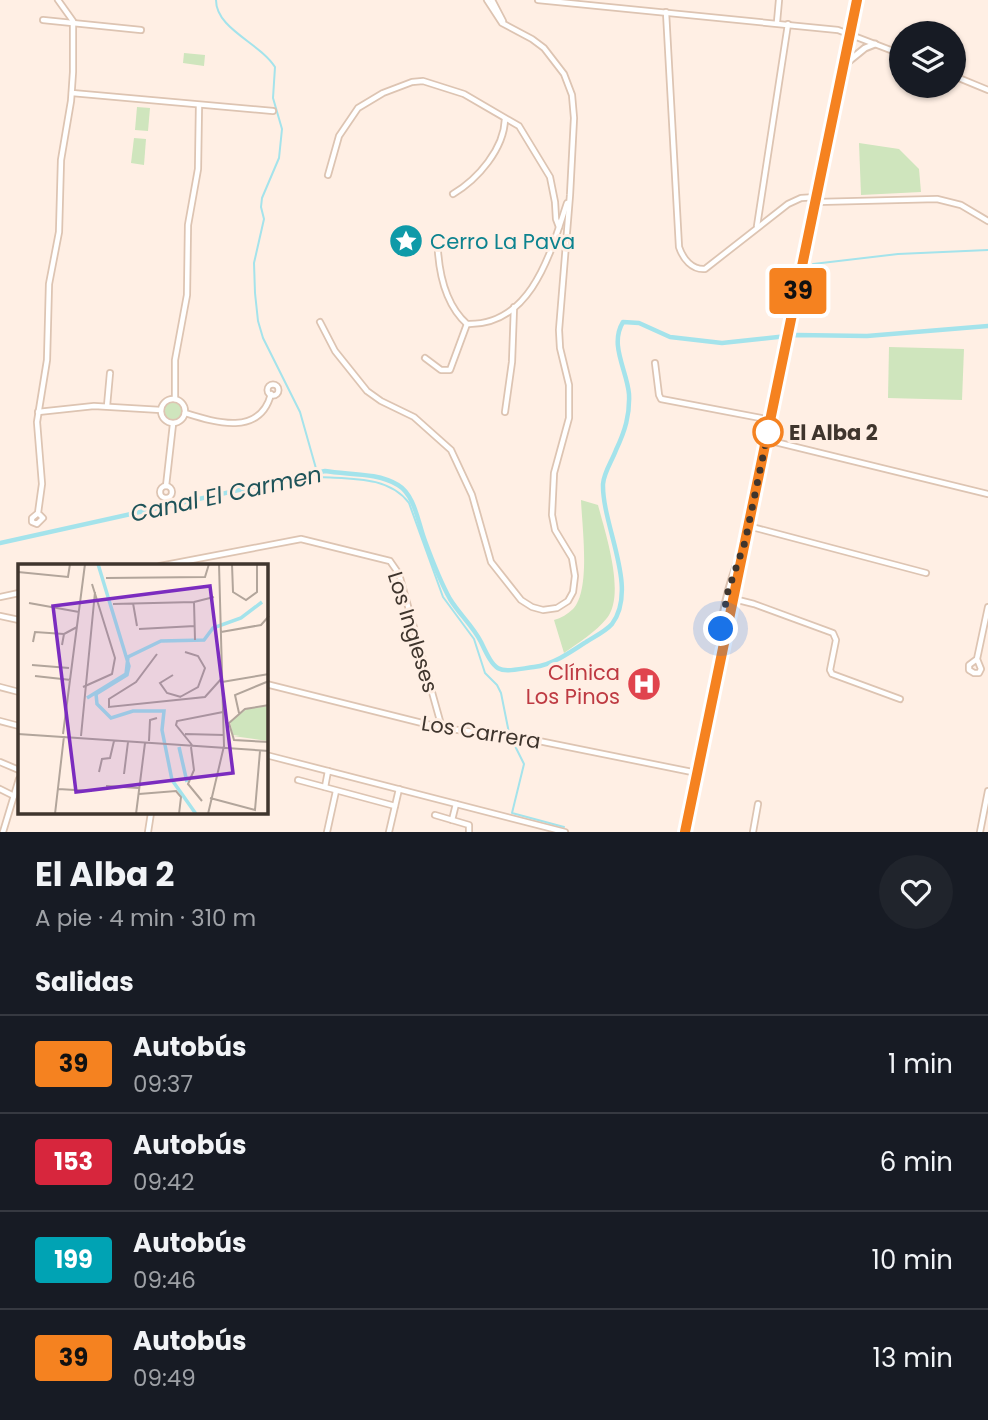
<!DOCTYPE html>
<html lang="es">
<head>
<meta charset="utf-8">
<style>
	body { margin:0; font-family:Poppins,sans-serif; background:#20242c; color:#f1f3f6; height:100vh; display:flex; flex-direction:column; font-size:26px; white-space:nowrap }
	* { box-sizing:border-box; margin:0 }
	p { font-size:23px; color:#9ea1a6 }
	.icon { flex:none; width:38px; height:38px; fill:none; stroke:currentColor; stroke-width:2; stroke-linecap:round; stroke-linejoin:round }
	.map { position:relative; height:832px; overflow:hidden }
	.panel { display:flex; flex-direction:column; background:#171b24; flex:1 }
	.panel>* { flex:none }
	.badge { padding:0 14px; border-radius:5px; font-size:24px; line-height:46px }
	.buttons { position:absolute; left:889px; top:21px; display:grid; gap:14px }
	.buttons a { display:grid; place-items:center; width:77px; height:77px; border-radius:50%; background:#171b24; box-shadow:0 2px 5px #0004; font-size:35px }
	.you { position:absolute; width:35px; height:35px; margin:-18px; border:5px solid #fff; border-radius:50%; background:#1a73e8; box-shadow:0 0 0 10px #1a73e833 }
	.map>.badge { position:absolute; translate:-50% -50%; box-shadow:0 0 0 4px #fff }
	h2 { padding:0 35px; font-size:26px; line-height:63px }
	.round { display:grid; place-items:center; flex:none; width:74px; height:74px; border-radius:37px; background:#20242c }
	.headline { display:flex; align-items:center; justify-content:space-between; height:119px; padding:0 35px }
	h1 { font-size:33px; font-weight:700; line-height:52px }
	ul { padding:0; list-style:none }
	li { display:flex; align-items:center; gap:21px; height:98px; padding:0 35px; border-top:2px solid #363941 }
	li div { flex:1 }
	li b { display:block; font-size:26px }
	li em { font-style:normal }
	li .badge { min-width:77px; font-weight:700; text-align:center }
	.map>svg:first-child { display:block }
	.green { fill:#cfe5bd }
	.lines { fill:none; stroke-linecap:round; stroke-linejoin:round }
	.stream { stroke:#a4e3eb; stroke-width:2 }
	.canal { stroke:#a4e3eb; stroke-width:4.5 }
	.minor-casing { stroke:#ddc4b2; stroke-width:8 }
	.major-casing { stroke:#ddc4b2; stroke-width:9 }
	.minor { stroke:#fff; stroke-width:4.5 }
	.major { stroke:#fff; stroke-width:5 }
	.line-casing { stroke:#fff; stroke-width:16 }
	.line { stroke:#f58220; stroke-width:10 }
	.walk { stroke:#3f352d; stroke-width:7; stroke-dasharray:0 12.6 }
	.stop-dot { fill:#fff; stroke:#f58220; stroke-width:3.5 }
	.labels { text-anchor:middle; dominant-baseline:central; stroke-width:6; stroke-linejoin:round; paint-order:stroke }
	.culture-label { font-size:21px; fill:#0d838f; stroke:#ffefe4; text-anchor:start }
	.stop-label { font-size:21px; font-weight:bold; fill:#3f352d; stroke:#ffefe4; text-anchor:start }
	.street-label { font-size:21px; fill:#3f352d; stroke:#ffefe4 }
	.health-label { font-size:21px; fill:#be3a42; stroke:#ffefe4; text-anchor:end }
	.water-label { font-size:23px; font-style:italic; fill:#1e5359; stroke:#ffefe4 }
	.inset-river { fill:none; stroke:#a4e3eb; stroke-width:3.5 }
	.inset-road { fill:none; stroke:#b2a59b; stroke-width:2 }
	.view { fill:#7b2cbf; fill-opacity:0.15; stroke:#7b2cbf; stroke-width:3.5 }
	.inset-edge { fill:none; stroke:#3f352d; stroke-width:3.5 }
</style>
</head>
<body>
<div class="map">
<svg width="988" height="832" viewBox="0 0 988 832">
	<rect width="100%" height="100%" fill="#ffefe4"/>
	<g class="green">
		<path d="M 184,53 L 205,55 L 204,66 L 183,63 Z"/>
		<path d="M 137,107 L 150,108 L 148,131 L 135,130 Z"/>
		<path d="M 134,138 L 146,139 L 144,165 L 131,163 Z"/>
		<path d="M 859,143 L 899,149 L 919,169 L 921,192 L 861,195 Z"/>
		<path d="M 889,347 L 964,349 L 962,400 L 888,398 Z"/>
		<circle cx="173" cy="412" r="10"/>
		<path d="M 581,500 L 598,505 C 605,532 626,594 607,618 C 596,632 578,643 564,653 L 554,620 C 561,618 568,614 573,609 C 591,590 582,527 581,500 Z"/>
	</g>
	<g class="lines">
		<g class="stream">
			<path d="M 216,0 C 216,29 260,43 275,67 L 273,98 L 282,129 L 279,158 L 262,198 L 261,207 L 264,219 L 254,263 L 255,293 L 258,321 L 263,338 L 300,412 L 317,472 L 321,477 C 351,479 389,476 409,503 L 443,597 L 474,639 L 485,673 L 497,685 L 501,693 L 509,733"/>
			<path d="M 813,264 L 898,254 L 988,250"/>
			<path d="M 512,740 L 524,764 L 512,813 L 564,827"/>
		</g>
		<path class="canal" d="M 0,543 L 325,471 C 348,475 376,472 398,485 C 415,495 418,523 425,541 C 432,560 440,581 450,599 C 459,614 473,626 481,642 C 497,676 498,672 534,667 C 552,665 571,652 586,642 C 594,637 606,631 612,624 C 639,588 602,526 603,484 C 604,472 612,461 616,450 C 625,431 630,415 629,394 C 627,370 609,345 623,322 L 639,323 L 670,337 L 722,343 L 796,335 L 867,336 L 988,326"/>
		<g class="minor-casing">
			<g id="minor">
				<path d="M 492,0 L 503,21"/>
				<path d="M 538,0 L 838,30 L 901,54"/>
				<path d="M 666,12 L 679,247 C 683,259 692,270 705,269 L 788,204 L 801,198 L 817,197"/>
				<path d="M 43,20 L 141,30"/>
				<path d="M 777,22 L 779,0"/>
				<path d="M 954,76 L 988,90"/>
				<path d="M 72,93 L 273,111"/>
				<path d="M 328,175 L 339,136 L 358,108 L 383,93 L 412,82 L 423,81 L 464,94 L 519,126 L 550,177 L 555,202 L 556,219 L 559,227"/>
				<path d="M 453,194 C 478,179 504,149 505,119"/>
				<path d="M 817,202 L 937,199 L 961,205 L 988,221"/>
				<path d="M 757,226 L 788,24"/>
				<path d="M 438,252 C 440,278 447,306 467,324 C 532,326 551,251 567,203"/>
				<path d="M 320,322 L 335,351 L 367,391 L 381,401 L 414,417 L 451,450 L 472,495 L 491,562 L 521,600 L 532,607 L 543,610 L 557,608 L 568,601 L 573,592 L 575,576 L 572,558 L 555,530 L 552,515 L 554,473 L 569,418 L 569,385 L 560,348 L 559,330 L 570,195 L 574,118 L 572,95 L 564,74 L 544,48 L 532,39 L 502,23 L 487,0"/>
				<path d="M 425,358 L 441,370 L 450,370 L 467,324"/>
				<path d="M 655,363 L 659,395 L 661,399 L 771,420"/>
				<circle cx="273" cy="390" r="5.5"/>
				<circle cx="173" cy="411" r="12"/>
				<path d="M 175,399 L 175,360 L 187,295 L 188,225 L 198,169 L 199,105"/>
				<path d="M 107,406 L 110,373"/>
				<path d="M 38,412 L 94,406 L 161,410"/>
				<path d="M 505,412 L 512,362 L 514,307"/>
				<path d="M 185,413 C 214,422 260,437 271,394"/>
				<path d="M 767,440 L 988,494"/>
				<path d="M 166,486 L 173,424"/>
				<circle cx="166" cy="492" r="6"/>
				<path d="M 38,513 L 43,518 L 37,524 L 32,522 L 32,518 L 38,513 L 42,484 L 37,422 L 47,360 L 49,284 L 59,232 L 61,160 L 71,101 L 73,72 L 73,21 L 58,0"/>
				<path d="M 748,526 L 926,573"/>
				<path d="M 160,566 L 301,539 L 390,561 L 399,574 L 442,728"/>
				<path d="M 0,597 L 19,593"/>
				<path d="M 734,599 L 754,604 L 833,633 L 836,640 L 830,670 L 832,674 L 900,699"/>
				<path d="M 0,616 L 19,620"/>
				<path d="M 977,659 L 969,665 L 969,670 L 974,673 L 979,673 L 981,669 L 977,659 L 988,607"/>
				<path d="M 266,684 L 442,728 L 529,739 L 697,773"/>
				<path d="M 0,687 L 19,692"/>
				<path d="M 0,721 L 19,726"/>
				<path d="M 266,755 L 565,832"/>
				<path d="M 0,762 L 19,770"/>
				<path d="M 298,780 L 395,806"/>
				<path d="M 325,787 L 328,771"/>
				<path d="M 0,789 L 14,796"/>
				<path d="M 435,815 L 469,825 L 469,832"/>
				<path d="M 452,820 L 456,804"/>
				<path d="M 3,832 L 19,779"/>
				<path d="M 148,832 L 151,813"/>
				<path d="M 327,832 L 336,791"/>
				<path d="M 389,832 L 399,789"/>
				<path d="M 753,832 L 758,804"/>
				<path d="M 980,832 L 988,791"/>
			</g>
		</g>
		<g class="major-casing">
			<g id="major">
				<path d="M 844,65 L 865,48 L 875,44"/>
				<path d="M 720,650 C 720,615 729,583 742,551"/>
				<path d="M 685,832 L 857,0"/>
			</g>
		</g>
		<use href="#minor" class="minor"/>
		<use href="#major" class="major"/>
	</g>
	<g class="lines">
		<g class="line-casing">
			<path id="line" d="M 685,832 L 857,0"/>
		</g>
		<use href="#line" class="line"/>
		<path class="walk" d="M 721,629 L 728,591 L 745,542 L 768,432"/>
	</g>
	<defs>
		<g id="sight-disc" transform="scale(1.75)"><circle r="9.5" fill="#0f9aa8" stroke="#ffefe4"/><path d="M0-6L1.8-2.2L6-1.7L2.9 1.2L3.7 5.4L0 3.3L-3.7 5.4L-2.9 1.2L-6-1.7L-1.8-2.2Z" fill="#fff"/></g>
		<g id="hospital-disc" transform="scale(1.75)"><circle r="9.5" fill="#e0444e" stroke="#ffefe4"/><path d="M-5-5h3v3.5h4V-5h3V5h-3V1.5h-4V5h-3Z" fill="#fff"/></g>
	</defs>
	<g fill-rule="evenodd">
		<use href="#sight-disc" x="406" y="241"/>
		<use href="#hospital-disc" x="644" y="684"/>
	</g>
	<circle class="stop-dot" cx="768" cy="432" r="14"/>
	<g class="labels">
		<g class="culture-label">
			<text x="430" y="241">Cerro La Pava</text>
		</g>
		<g class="stop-label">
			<text x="789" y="432">El Alba 2</text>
		</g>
		<g class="street-label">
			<text transform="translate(413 632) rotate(73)">Los Ingleses</text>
			<text transform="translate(481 732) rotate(9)">Los Carrera</text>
		</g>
		<g class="health-label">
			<text x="620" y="672">Clínica<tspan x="620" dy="24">Los Pinos</tspan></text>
		</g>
		<g class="water-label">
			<text transform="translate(226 494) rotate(-12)">Canal El Carmen</text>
		</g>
	</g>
	<g transform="translate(18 564)">
		<rect width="250" height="250" fill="#ffefe4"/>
		<path d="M 250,142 L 250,177 L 215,172 L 222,171 L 215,171 L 212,157 L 229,145 Z" fill="#cfe5bd"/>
		<path class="inset-river" d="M 80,0 L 111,102 L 109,111 L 78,130 L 79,140 L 93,154 L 115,147 L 146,147 L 144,166 L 154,216 L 178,250M 69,134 L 108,110 L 110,93 L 143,77 L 186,76 L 195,64 L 223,54 L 244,38M 161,183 L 169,218"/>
		<path class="inset-road" d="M 214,0 L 215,28 L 228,36 L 239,28 L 239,0M 0,8 L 50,13 L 52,0M 88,14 L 187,13 L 191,0M 176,38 L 177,76M 11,39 L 61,48M 115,39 L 119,62M 95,40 L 176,38 L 196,33M 121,65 L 177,62M 203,68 L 243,61 L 251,52M 15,78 L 17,68 L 46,70M 44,81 L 46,70 L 59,63M 139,90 L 118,118 L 91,135 L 91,143 L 187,133 L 204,114M 14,101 L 51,104M 155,111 L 142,119 L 149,129 L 163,133M 17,112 L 53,116M 204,118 L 251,110M 65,123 L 94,110 L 97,94 L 74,20M 162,133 L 180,123 L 187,104 L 180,92 L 167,88M 251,141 L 227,145 L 211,159 L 216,176 L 251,178M 221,149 L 217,131 L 251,117M 0,170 L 251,187M 45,170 L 67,0M 167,170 L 206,171M 63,172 L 77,28M 131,177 L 132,156 L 139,154M 174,181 L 158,161 L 159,157 L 205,148M 173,183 L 176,206 L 170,220 L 184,237M 81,208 L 84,195 L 92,194 L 96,177M 106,210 L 110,178M 88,222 L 121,224M 40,225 L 74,227M 121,230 L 158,227 L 163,233 L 161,250M 192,234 L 237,246 L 242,187M 37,250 L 46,172M 118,250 L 127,179M 190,250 L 206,182 L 201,0"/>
		<path class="view" d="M 192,22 L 215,209 L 58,228 L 35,42 Z"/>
		<rect width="250" height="250" class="inset-edge"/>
	</g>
</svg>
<div class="buttons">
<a><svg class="icon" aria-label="layers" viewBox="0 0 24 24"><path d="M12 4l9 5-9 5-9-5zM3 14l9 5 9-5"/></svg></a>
</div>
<div class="you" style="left:721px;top:629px"></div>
<b class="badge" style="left:798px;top:291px;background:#f58220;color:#111">39</b>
</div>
<section class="panel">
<div class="headline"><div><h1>El Alba 2</h1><p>A pie · 4 min · 310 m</p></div><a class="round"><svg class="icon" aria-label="heart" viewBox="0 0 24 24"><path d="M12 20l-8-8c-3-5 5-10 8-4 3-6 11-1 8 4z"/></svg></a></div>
<h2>Salidas</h2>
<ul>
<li><span class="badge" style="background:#f58220;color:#111">39</span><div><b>Autobús</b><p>09:37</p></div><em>1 min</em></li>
<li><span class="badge" style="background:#d7263d;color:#fff">153</span><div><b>Autobús</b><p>09:42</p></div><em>6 min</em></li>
<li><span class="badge" style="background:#00a3b4;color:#fff">199</span><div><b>Autobús</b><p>09:46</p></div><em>10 min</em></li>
<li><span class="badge" style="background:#f58220;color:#111">39</span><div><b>Autobús</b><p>09:49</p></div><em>13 min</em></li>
</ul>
</section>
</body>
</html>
